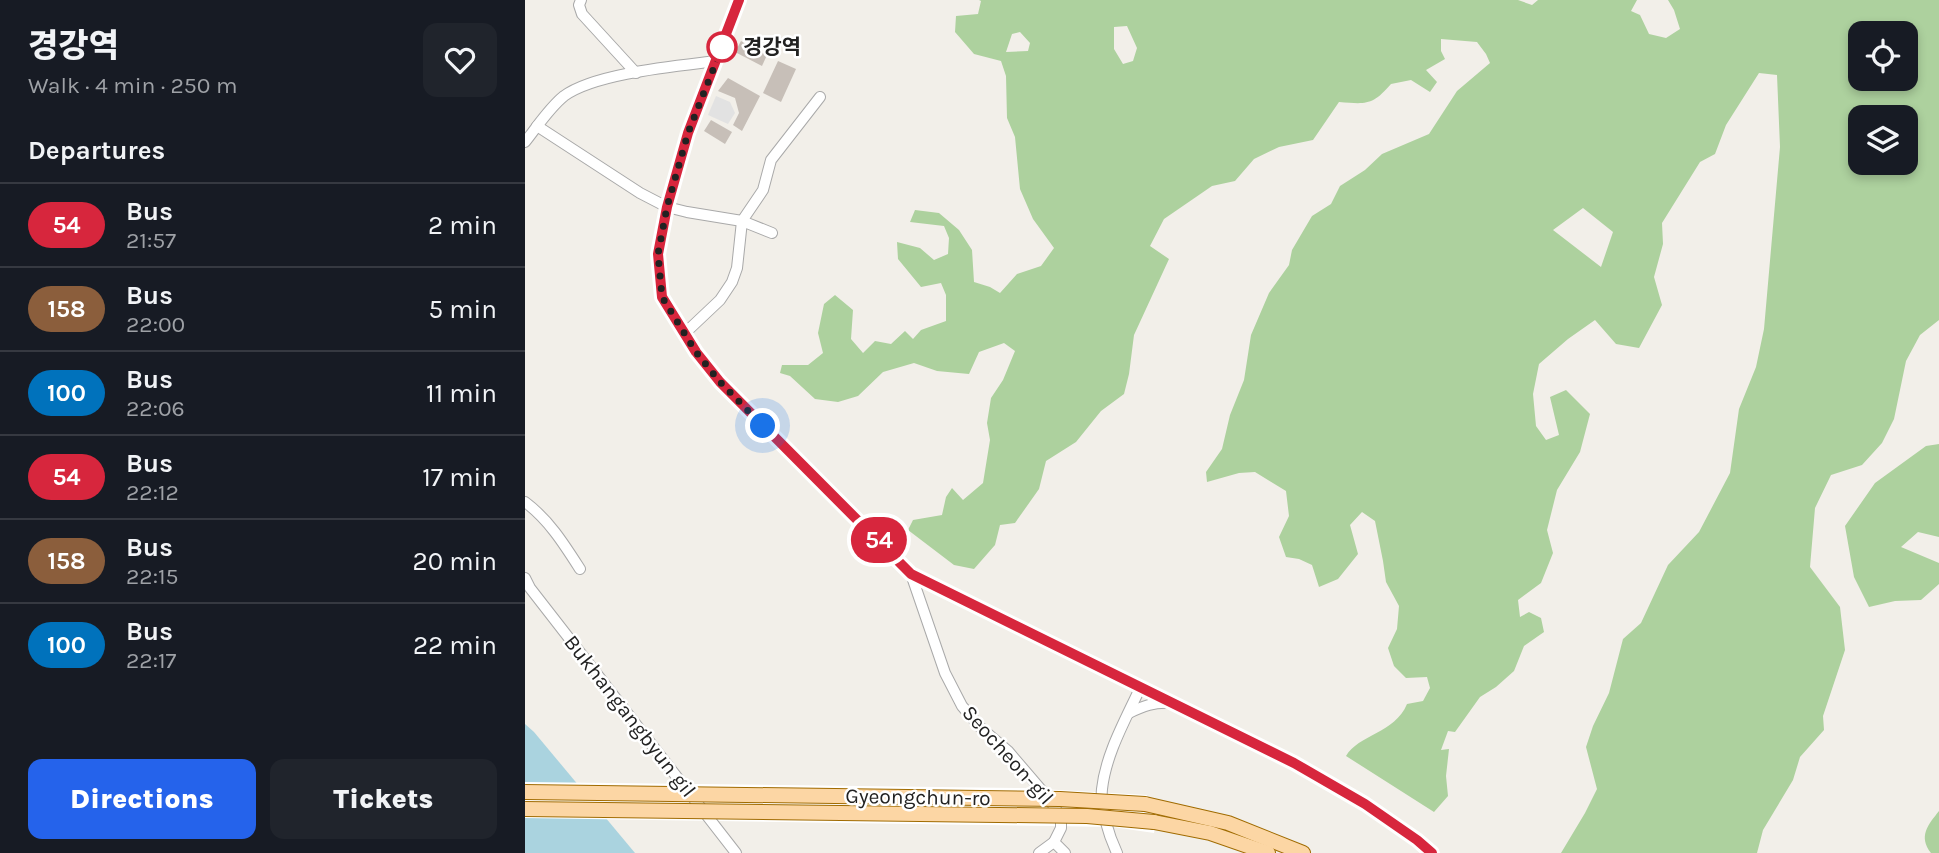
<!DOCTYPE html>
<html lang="en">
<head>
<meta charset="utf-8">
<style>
	body { margin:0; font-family:Karla,"Noto Sans KR",sans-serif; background:#20242c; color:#f1f3f6; height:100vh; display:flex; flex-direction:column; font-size:26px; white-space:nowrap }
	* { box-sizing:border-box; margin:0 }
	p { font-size:23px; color:#9ea1a6 }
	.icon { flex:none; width:38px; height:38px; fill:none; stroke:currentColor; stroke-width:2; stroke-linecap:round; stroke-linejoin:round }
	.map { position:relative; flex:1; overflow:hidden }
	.side { display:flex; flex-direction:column; background:#171b24; width:525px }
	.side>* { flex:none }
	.badge { padding:0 14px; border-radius:23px; font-size:24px; line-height:46px }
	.controls { position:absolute; left:1323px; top:21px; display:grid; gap:14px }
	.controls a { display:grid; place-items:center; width:70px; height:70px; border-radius:14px; background:#171b24; box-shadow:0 4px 10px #0003; font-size:35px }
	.you { position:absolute; width:35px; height:35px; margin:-18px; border:5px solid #fff; border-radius:50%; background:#1a73e8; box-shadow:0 0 0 10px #1a73e833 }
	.map>.badge { position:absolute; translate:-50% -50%; box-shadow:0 0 0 4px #fff }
	h2 { padding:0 28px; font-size:26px; line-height:63px }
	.round { display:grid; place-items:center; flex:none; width:74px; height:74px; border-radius:14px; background:#20242c }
	.overview { display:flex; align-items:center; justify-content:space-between; height:119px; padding:0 28px }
	h1 { font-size:33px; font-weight:800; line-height:52px }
	.primary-button { display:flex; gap:14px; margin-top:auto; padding:14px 28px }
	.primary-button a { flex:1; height:80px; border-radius:14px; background:#2563eb; color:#fff; font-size:28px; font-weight:800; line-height:80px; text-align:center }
	.primary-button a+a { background:#20242c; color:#f1f3f6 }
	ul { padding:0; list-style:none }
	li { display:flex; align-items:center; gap:21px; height:84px; padding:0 28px; border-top:2px solid #363941 }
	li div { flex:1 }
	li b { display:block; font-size:26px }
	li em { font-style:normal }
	li .badge { min-width:77px; font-weight:700; text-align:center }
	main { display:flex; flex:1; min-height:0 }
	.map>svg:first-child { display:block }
	.forest { fill:#add19e; fill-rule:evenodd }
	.parking { fill:#e2e2e2 }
	.water { fill:#aad3df }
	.pier { fill:#fff }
	.building { fill:#c7bfb8 }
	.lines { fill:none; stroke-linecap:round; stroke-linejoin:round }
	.minor-casing { stroke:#a9a9a9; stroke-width:12 }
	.major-casing { stroke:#a06b00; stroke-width:16 }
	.minor { stroke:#fff; stroke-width:10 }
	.major { stroke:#fcd6a4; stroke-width:14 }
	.major-bridge-casing { stroke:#a06b00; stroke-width:16; stroke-linecap:butt }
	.major-bridge { stroke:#fcd6a4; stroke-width:14 }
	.line-casing { stroke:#fff; stroke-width:16 }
	.line { stroke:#d7263d; stroke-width:10 }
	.walk { stroke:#222; stroke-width:7; stroke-dasharray:0 12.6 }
	.stop-dot { fill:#fff; stroke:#d7263d; stroke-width:3.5 }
	.labels { text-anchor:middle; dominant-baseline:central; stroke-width:5; stroke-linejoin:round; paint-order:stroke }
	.stop-label { font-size:21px; font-weight:bold; fill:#222; stroke:#fff; text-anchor:start }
	.street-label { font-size:21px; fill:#222; stroke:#fff }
</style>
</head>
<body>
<main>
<section class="side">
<div class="overview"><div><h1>경강역</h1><p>Walk · 4 min · 250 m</p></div><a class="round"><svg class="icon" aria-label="heart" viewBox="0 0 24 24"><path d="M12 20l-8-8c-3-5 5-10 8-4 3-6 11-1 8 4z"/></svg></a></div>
<h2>Departures</h2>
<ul>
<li><span class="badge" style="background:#d7263d;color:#fff">54</span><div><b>Bus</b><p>21:57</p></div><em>2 min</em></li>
<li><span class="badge" style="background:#8b5e3c;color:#fff">158</span><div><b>Bus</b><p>22:00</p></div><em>5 min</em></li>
<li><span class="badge" style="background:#0072bc;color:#fff">100</span><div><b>Bus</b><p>22:06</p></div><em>11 min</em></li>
<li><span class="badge" style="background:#d7263d;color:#fff">54</span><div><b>Bus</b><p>22:12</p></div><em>17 min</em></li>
<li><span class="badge" style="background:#8b5e3c;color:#fff">158</span><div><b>Bus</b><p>22:15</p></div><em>20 min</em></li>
<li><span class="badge" style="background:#0072bc;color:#fff">100</span><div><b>Bus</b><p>22:17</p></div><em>22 min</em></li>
</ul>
<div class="primary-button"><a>Directions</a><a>Tickets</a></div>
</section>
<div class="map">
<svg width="1414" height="853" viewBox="0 0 1414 853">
	<rect width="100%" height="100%" fill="#f2efe9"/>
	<g class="forest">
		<path d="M 454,0 L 993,0 L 1007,5 L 1013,0 L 1112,0 L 1106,11 L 1115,15 L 1124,34 L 1141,38 L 1155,29 L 1149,10 L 1143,0 L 1414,0 L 1414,320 L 1395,335 L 1381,361 L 1369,419 L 1357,443 L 1337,465 L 1306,475 L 1290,508 L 1285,567 L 1315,607 L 1320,650 L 1298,716 L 1299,730 L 1275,757 L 1268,780 L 1238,830 L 1232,853 L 1036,853 L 1060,813 L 1072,789 L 1061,747 L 1068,726 L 1084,693 L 1098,639 L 1116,623 L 1143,565 L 1174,532 L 1205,473 L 1214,409 L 1231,367 L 1239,329 L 1255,147 L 1252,75 L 1234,73 L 1201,125 L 1190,154 L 1175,162 L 1137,223 L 1138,244 L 1129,277 L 1137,305 L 1114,348 L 1091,344 L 1070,320 L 1043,339 L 1014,364 L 1008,394 L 1011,426 L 1021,440 L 1034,435 L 1025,397 L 1041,390 L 1065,414 L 1055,452 L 1032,490 L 1022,530 L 1028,553 L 1016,583 L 993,600 L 995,617 L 1004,612 L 1016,618 L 1019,632 L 999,646 L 989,671 L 971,687 L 955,697 L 930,732 L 923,731 L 916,750 L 924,749 L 921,776 L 923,796 L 909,812 L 821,756 C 833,735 870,733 882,704 L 898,701 L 905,688 L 902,677 L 881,678 L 869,666 L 863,648 L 872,629 L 874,606 L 861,582 L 858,561 L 850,521 L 837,512 L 825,525 L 833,554 L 813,579 L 794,587 L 787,565 L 774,559 L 761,557 L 754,537 L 764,516 L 761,491 L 730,472 L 714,473 L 682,482 L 681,472 L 697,449 L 705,415 L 719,380 L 726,335 L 744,293 L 764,265 L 767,250 L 787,216 L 806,204 L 815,186 L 840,170 L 857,154 L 904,134 L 932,91 L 965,63 L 961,54 L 952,42 L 916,39 L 916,51 L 920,59 L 901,70 L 912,82 L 905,92 L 886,80 L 866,84 C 847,106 841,104 814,102 L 788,140 L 754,147 L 729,159 L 710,181 L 687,186 L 639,219 L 625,246 L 644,259 L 609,335 L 604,374 L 599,394 L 576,411 L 551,442 L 521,461 L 514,489 L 490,523 L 475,525 L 470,545 L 449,569 L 429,565 L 383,530 L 388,520 L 417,515 L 421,497 L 427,488 L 438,500 L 458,483 L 465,440 L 462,423 L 466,398 L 478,380 L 490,351 L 479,343 L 454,352 L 444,374 L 412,371 L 389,363 L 358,372 L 333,396 L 313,402 L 290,399 L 265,376 L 255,373 L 257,365 L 283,365 L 298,353 L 293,333 L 299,304 L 310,295 L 328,310 L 326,339 L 338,353 L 350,341 L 366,344 L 380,331 L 388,339 L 396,330 L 421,321 L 421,295 L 416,283 L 396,287 L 373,259 L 372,242 L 395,248 L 409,260 L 423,254 L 424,238 L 419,226 L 385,222 L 390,210 L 414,213 L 434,230 L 447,250 L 449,282 L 465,287 L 475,293 L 492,274 L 516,266 L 529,248 L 508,219 L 495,189 L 490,137 L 482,118 L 481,76 L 476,61 L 449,54 L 430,32 L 431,16 L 453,14 L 456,1 ZM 602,26 L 612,48 L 608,61 L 598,64 L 589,49 L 589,27 ZM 495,32 L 505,43 L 503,51 L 481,52 L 487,34 ZM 1381,33 L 1381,79 L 1335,79 L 1335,33 ZM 1381,117 L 1381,163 L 1335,163 L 1335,117 ZM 1058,208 L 1088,232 L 1076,267 L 1028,230 Z"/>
		<path d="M 1414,444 L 1414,537 L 1393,532 L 1376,547 L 1414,563 L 1414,584 L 1396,600 L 1370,601 L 1344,607 L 1329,577 L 1320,526 L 1350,483 L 1401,446 Z"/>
		<path d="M 1414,811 L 1414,853 L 1406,853 C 1393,836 1403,825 1414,811 Z"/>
	</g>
	<path class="parking" d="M 191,96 L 205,102 L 210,113 L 203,124 L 183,115 Z"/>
	<path class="water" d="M 0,724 L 9,732 L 110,853 L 0,853 Z"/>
	<path class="pier" d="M 0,782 L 499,788 L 622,795 L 619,813 L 632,815 L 629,833 L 588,827 L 0,818 Z"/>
	<g class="building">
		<path d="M 216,41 L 242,55 L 237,66 L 210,52 Z"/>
		<path d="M 253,61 L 271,69 L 256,102 L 238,93 Z"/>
		<path d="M 203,78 L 235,96 L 217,131 L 208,125 L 214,113 L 210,98 L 193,91 Z"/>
		<path d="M 186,120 L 207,132 L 200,144 L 179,131 Z"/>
	</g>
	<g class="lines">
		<g class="minor-casing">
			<g id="minor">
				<path d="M 56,0 L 54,5 L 57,14 L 111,73"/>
				<path d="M 214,0 L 163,133 L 142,207 L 133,254 L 137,297 L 171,353 L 195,382 L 386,574 C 483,623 581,669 678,718 C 757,757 840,795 907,853"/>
				<path d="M 12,126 L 115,193 L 142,207 L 162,212 L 217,221 L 247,233"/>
				<path d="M 0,142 C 12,127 24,108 39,96 C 70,73 153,66 192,61"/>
				<path d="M 159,334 L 195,300 L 207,282 L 212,268 L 217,221 L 238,190 L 246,160 L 295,97"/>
				<path d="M 0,502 C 24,520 39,544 55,569"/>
				<path d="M 386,574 L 420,673 L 437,706 L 455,727 L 483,751 L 524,799 L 536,817 L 536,828 L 529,842 L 540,853"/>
				<path d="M 0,578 L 5,588 L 211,853"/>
				<path d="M 604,713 C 618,706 629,702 645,703"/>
				<path d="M 514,853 L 529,842"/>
				<path d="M 592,853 C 584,836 575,808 577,789 C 581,753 601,719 616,686"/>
			</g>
		</g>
		<g class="major-casing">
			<g id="major">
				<path d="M 620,804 L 703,823 L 778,853"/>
				<path d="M 629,822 L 685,833 L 743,853"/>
			</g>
		</g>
		<use href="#minor" class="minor"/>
		<use href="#major" class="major"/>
		<g class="major-bridge-casing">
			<g id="major-bridge">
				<path d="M 0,792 L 535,799 L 620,804"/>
				<path d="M 0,809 L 562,816 L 629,822"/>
			</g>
		</g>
		<use href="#major-bridge" class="major-bridge"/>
	</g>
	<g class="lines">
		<g class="line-casing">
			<path id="line" d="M 214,0 L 163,133 L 142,207 L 133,254 L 137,297 L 171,352 L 195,382 L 386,574 L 769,763 L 840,804 L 892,840 L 907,853"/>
		</g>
		<use href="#line" class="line"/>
		<path class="walk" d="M 197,47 L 163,133 L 142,207 L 133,254 L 137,297 L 171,352 L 195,382 L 238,426"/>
	</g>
	<circle class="stop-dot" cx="197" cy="47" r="14"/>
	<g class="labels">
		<g class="stop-label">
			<text x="218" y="47">경강역</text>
		</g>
		<g class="street-label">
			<text transform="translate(105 716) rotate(52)">Bukhangangbyun gil</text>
			<text transform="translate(483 755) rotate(48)">Seocheon-gil</text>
			<text transform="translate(393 797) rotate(1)">Gyeongchun-ro</text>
		</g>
	</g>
</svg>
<div class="controls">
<a><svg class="icon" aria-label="locate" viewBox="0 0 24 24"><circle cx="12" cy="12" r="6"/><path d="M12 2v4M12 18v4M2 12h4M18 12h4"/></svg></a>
<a><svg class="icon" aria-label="layers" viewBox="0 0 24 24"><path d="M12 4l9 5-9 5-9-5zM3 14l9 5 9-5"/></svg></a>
</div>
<div class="you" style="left:238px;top:426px"></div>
<b class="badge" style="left:354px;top:540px;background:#d7263d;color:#fff">54</b>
</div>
</main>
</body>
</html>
